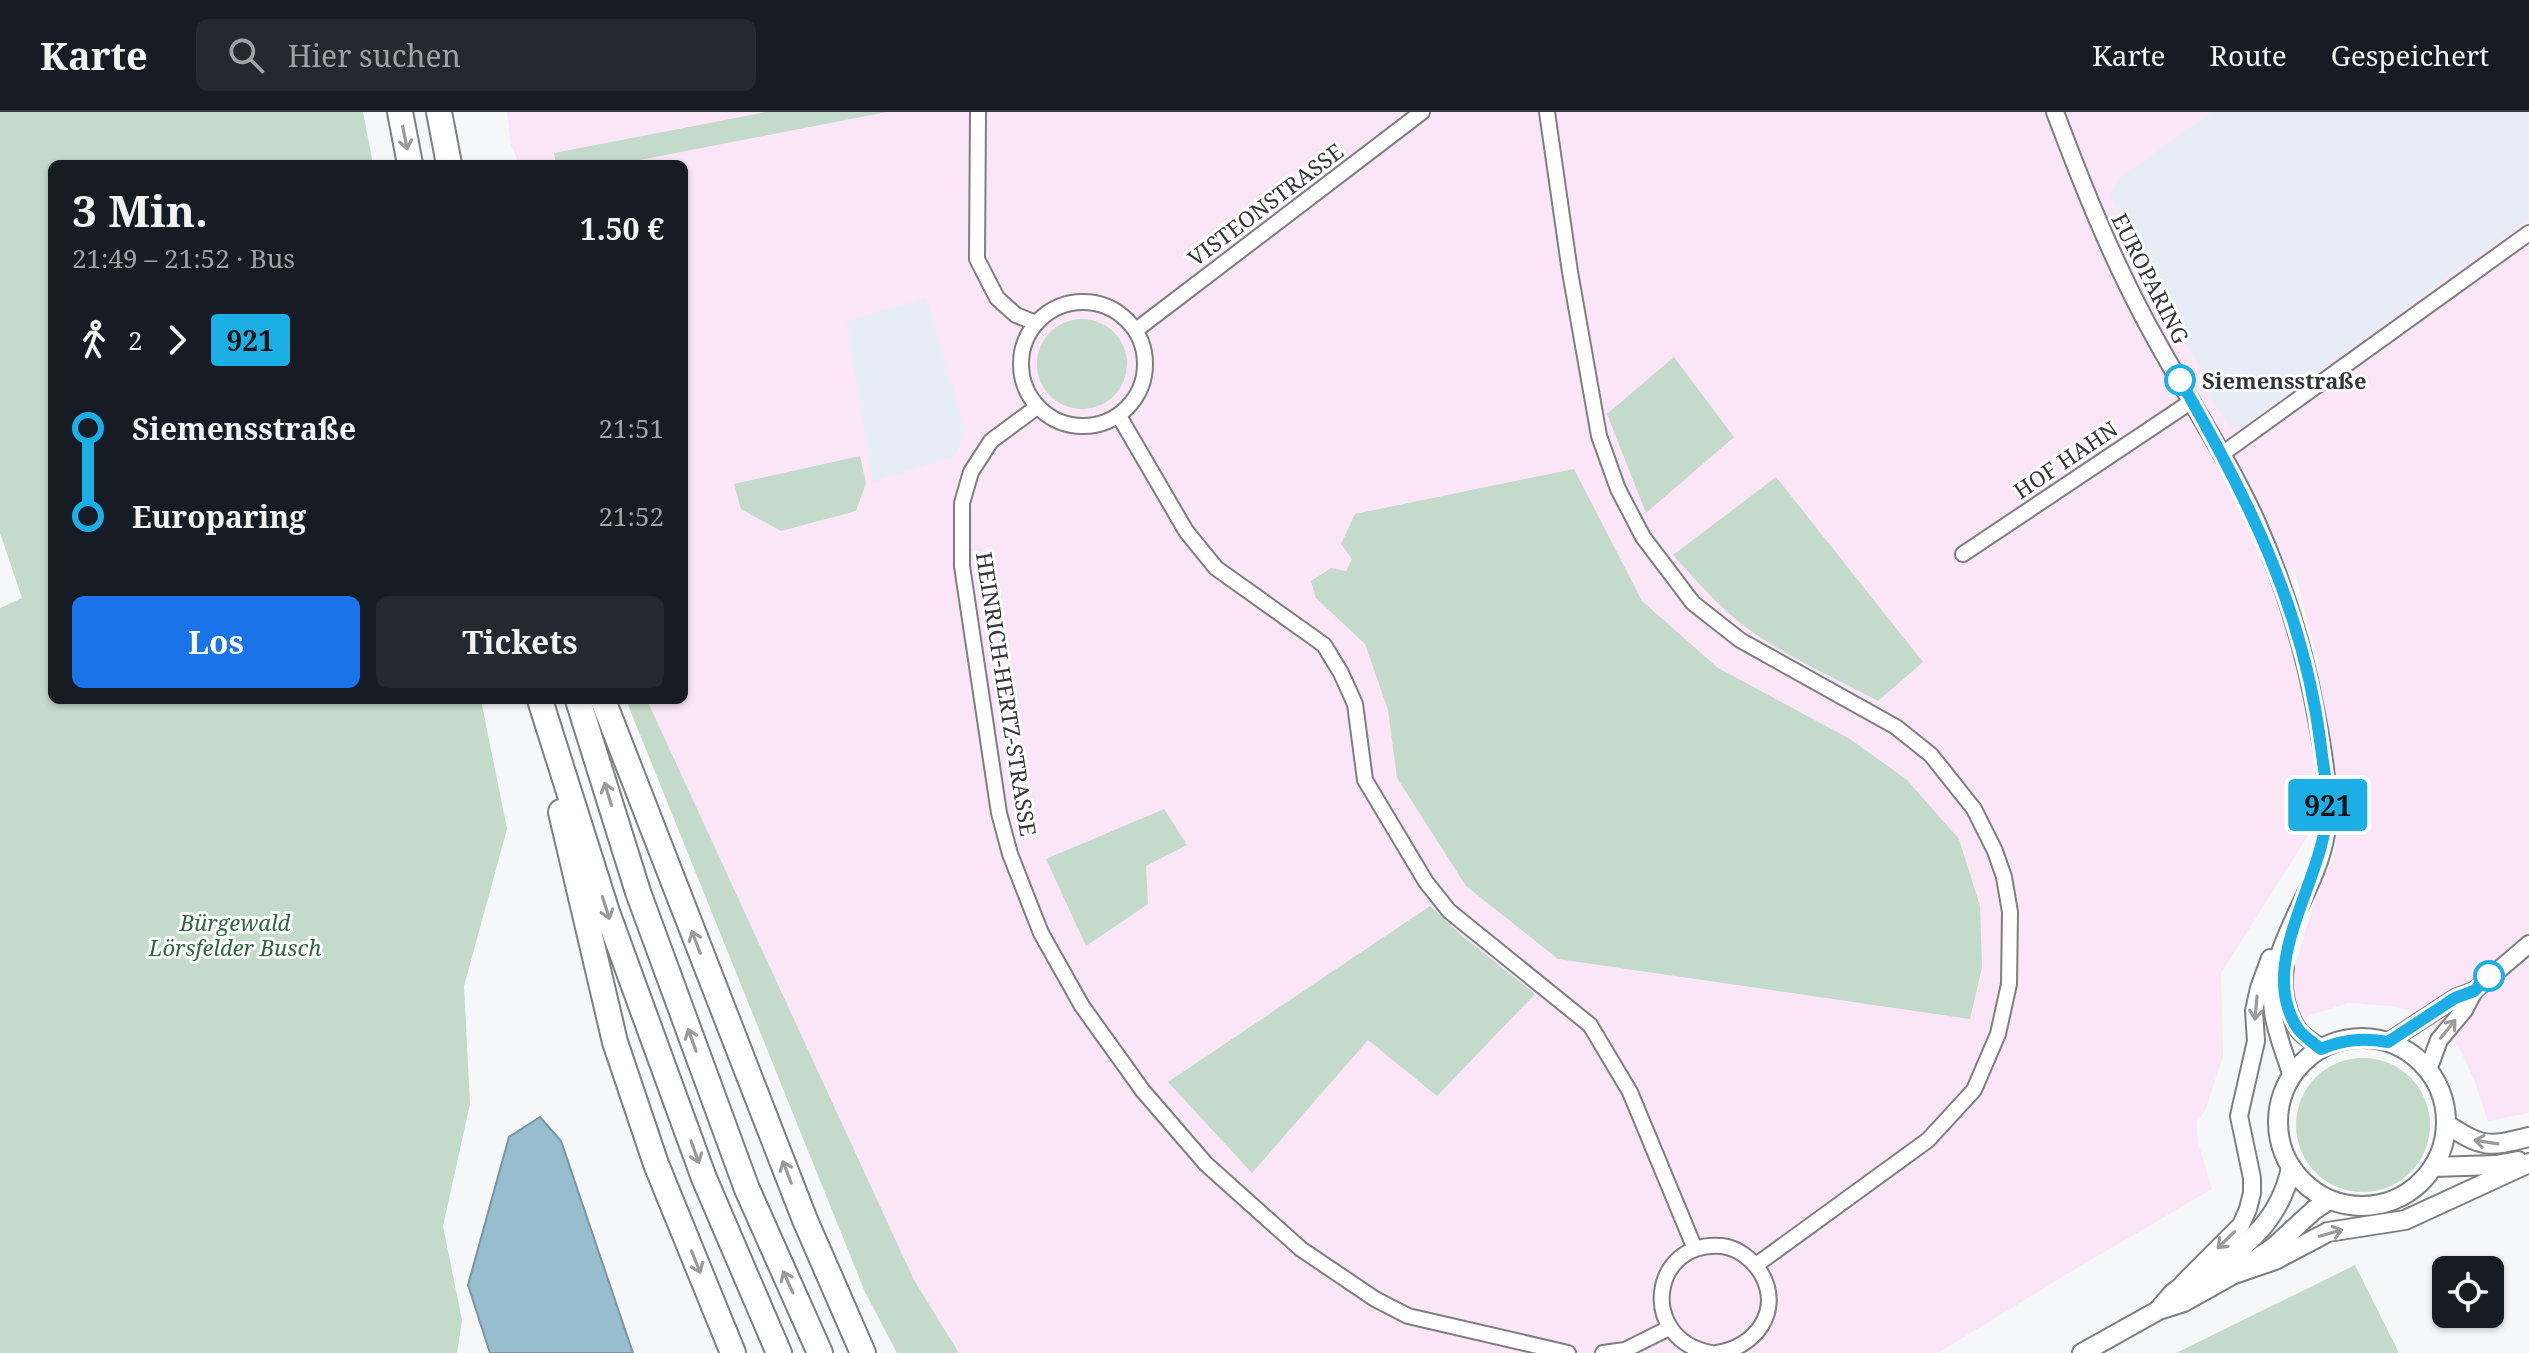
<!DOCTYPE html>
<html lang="de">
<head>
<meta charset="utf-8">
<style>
	body { margin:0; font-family:"Noto Serif",serif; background:#242831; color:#f1f3f6; height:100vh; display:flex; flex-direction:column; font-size:30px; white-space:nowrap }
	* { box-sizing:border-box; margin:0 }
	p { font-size:26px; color:#9ea1a6 }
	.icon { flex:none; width:44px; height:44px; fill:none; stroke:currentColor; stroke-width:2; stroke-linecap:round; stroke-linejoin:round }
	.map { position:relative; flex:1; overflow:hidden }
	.sheet { position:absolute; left:48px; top:48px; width:640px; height:544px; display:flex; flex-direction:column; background:#171b24; border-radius:12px; box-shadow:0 2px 6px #0004 }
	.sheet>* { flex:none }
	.badge { padding:0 16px; border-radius:6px; font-size:28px; line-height:52px }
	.fabs { position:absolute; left:2432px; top:1144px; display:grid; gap:16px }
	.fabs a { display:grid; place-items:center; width:72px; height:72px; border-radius:12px; background:#171b24; box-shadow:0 2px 6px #0004; font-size:40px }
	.map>.badge { position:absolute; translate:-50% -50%; box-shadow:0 0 0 4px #fff }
	.legs { display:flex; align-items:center; gap:12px; height:88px; padding:0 24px; font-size:26px }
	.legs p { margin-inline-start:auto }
	.overview { display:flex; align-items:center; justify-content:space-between; height:136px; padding:0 24px }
	h1 { font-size:44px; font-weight:700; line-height:60px }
	.button { display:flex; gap:16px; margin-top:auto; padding:16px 24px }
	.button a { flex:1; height:92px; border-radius:12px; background:#1a73e8; color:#fff; font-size:32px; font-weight:700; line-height:92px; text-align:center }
	.button a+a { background:#242831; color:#f1f3f6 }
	ul { padding:0 24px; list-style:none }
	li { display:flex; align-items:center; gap:28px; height:88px; font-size:30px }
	li i { display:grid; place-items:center; width:12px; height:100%; margin:0 10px; background:currentColor }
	li i::after { content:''; width:20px; height:20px; margin:-10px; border:6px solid; border-radius:50%; background:#171b24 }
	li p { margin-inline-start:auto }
	li:first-child i { background:linear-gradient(#0000 50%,currentColor 0) }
	li:last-child i { background:linear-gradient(currentColor 50%,#0000 0) }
	header { display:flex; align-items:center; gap:48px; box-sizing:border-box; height:112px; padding:0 40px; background:#171b24; border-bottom:2px solid #363941 }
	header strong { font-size:38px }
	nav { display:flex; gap:44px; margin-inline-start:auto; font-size:28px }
	.search { width:560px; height:72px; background:#242831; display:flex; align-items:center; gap:20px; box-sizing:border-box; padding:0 28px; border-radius:12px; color:#9ea1a6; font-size:30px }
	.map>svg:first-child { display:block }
	.commercial { fill:#fae6f6 }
	.built { fill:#e6edf6 }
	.green { fill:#c4daca }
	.water { fill:#97becf; stroke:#7a95a1; stroke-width:2 }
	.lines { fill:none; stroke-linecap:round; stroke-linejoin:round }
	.minor-casing { stroke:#7d7f81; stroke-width:18 }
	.tertiary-casing { stroke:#7d7f81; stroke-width:20 }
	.secondary-casing { stroke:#7d7f81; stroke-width:22 }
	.motorway-casing { stroke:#7d7f81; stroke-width:28 }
	.minor { stroke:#fff; stroke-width:14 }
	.tertiary { stroke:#fff; stroke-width:16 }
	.secondary { stroke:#fff; stroke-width:18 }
	.motorway { stroke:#fff; stroke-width:24 }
	.oneway { stroke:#9a9a9b }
	.line-1-casing { stroke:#fff; stroke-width:18 }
	.line-1 { stroke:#1cafe6; stroke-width:12 }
	.stop-1-dot { fill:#fff; stroke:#1cafe6; stroke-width:4 }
	.labels { text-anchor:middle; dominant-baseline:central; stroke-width:6; stroke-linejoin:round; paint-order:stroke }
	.street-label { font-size:22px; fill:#353637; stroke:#fff }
	.stop-label { font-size:22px; font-weight:bold; fill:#353637; stroke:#fff; text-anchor:start }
	.park-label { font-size:22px; font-style:italic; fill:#306443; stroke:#fff }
</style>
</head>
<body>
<header>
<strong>Karte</strong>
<div class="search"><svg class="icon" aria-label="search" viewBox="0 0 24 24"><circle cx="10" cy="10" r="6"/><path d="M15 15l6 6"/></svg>Hier suchen</div>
<nav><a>Karte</a><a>Route</a><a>Gespeichert</a></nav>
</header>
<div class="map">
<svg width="2529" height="1241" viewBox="0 0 2529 1241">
	<rect width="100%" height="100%" fill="#f5f7f9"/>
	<path class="commercial" d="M 507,0 L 2529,0 L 2529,1001 L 2488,1009 L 2475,970 L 2458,933 L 2408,898 L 2391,894 L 2348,891 L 2311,903 L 2302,909 L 2291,887 L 2294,857 L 2314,791 L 2335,740 L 2337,706 L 2317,545 L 2294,456 L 2275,472 L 2311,606 L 2313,655 L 2309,722 L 2221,861 L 2223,944 L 2205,999 L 2197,1010 L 2198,1030 L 2212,1077 L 2072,1159 L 1938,1241 L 959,1241 L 914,1168 L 647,588 L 684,588 L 684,52 L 519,52 L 511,33 Z"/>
	<g class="built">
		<path d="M 2212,0 L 2529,0 L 2529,106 L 2241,315 L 2230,314 L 2211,285 L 2209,269 L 2179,220 L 2110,82 L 2120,66 Z"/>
		<path d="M 926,186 L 965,318 L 955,344 L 873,370 L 847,209 Z"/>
	</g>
	<g class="green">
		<path d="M 0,0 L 363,0 L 373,52 L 52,52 L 52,588 L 481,588 L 507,717 L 464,874 L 470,992 L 443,1114 L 462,1208 L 457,1241 L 0,1241 L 0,496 L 22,486 L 0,421 Z"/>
		<path d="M 766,0 L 887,0 L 619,52 L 556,52 L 554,41 Z"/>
		<circle cx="1082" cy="252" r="45"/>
		<path d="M 1674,245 L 1734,325 L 1646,401 L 1607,302 Z"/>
		<path d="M 860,344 L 866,371 L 856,399 L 781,419 L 741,397 L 734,372 Z"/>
		<path d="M 1574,357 L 1642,489 L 1718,556 L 1850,627 L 1907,668 L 1959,727 L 1980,794 L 1982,855 L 1970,907 L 1558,847 L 1466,774 L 1397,666 L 1388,598 L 1365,532 L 1316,486 L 1311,469 L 1331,456 L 1346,459 L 1352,447 L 1341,432 L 1355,402 Z"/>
		<path d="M 1776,365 L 1923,550 L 1878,589 C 1833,565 1783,544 1743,513 C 1717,493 1695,467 1673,443 Z"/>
		<path d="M 626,588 L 647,588 L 914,1168 L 959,1241 L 897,1241 L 865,1180 Z"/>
		<path d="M 1164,697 L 1187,733 L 1146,754 L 1148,792 L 1086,834 L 1046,747 Z"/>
		<path d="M 1430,794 L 1460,822 L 1535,882 L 1437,984 L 1368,928 L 1252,1061 L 1168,970 Z"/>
		<circle cx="2363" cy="1013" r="67"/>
		<path d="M 2355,1153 L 2399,1241 L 2176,1241 Z"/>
	</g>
	<path class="water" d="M 540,1005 L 561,1029 L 633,1241 L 490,1241 L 468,1173 L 509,1025 Z"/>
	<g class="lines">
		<g class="minor-casing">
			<g id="minor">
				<path d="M 978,0 L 977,147 L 997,186 L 1016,203 L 1036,211"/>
				<path d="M 1547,0 L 1570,160 L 1599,324 L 1618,377 L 1643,425 L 1693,491 L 1740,528 L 1896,615 L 1931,643 L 1974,697 L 1995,739 L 2004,765 L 2010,800 L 2009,872 L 1998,922 L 1974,978 L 1928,1028 L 1756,1153"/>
				<circle cx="1083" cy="252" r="62"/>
				<path d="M 1136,218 L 1422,0"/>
				<path d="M 1037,295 L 991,329 L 971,360 L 962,391 L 962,454 L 999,701 L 1010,742 L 1041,821 L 1082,894 L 1143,979 L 1206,1052 L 1301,1137 L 1375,1187 L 1408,1204 L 1568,1241"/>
				<path d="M 1119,304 L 1186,419 L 1216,456 L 1324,533 L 1341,561 L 1355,592 L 1365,668 L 1426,770 L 1449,799 L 1590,913 L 1630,980 L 1695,1137"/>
				<path d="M 2222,342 L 2529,121"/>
				<path d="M 1963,442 L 2192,289"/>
				<path d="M 1603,1241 L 1625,1238 L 1669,1216"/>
				<path d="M 1711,1241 C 1637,1227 1651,1127 1722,1134 C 1738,1136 1752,1147 1761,1161 C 1783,1199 1755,1236 1716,1241"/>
			</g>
		</g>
		<g class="tertiary-casing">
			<g id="tertiary">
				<path d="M 2055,0 C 2081,69 2107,135 2141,200 C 2177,270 2222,335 2255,406 C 2283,469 2304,535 2316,602 C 2323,637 2332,688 2326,722 C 2316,784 2264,835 2273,900 C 2276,921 2285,943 2292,964"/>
				<path d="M 2285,856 C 2281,876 2287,904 2300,920 C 2306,926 2315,931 2321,937"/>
				<path d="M 2388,930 L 2455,886 L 2474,879"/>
				<path d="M 2428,958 L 2439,928 L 2464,898 L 2474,879 L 2529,832"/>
				<path d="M 2183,1171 L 2241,1113 L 2248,1097 L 2252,1081 L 2252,1066 L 2239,1004 L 2256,929 L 2254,899 L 2259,876 L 2270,846"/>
			</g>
		</g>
		<g class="secondary-casing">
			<g id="secondary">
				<circle cx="2362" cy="1010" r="84"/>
				<path d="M 2446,1012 C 2482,1035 2487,1036 2529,1025"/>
				<path d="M 2433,1055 L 2496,1053 L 2518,1049"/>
				<path d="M 2234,1162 L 2275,1148 L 2328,1120 L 2405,1108 L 2529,1051"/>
				<path d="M 2160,1196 C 2166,1190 2171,1182 2177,1178 C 2187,1170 2199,1166 2210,1159 C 2249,1134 2282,1103 2291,1055"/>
				<path d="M 2082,1241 L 2159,1198 L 2184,1190 L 2234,1162 L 2274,1135 L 2314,1098 L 2329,1088"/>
			</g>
		</g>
		<g class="motorway-casing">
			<g id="motorway">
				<path d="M 400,0 L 410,52"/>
				<path d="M 439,0 L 449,52"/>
				<path d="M 540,588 L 607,800 L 704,1066 L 779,1241"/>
				<path d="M 578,588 L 638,780 L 747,1077 L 820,1241"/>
				<path d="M 603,588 L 805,1108 L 863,1241"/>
				<path d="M 561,700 L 615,930 L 656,1052 L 733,1241"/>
			</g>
		</g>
		<use href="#minor" class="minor"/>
		<use href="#tertiary" class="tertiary"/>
		<use href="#secondary" class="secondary"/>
		<use href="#motorway" class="motorway"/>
	</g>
	<defs><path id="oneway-shaft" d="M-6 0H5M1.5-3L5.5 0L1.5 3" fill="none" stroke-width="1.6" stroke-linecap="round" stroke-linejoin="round" transform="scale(2)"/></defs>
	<g class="oneway">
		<use href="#oneway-shaft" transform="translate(405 26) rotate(79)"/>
		<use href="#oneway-shaft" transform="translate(608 682) rotate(-107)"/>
		<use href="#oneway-shaft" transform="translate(606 796) rotate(72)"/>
		<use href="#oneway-shaft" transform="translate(696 830) rotate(-111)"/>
		<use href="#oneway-shaft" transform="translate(2256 896) rotate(95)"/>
		<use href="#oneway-shaft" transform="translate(2448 917) rotate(-51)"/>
		<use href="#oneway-shaft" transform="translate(692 928) rotate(-110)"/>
		<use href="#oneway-shaft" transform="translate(2486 1030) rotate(-171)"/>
		<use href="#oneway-shaft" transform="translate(695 1040) rotate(70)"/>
		<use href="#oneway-shaft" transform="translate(787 1060) rotate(-111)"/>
		<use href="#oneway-shaft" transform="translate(2331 1121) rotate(-16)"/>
		<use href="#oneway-shaft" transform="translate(2226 1128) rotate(136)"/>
		<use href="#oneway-shaft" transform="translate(696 1150) rotate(68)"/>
		<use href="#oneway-shaft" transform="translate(788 1170) rotate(-114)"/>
	</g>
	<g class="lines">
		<g class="line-1-casing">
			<path id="line-1" d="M 2180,268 C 2248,386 2304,497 2321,635 C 2323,654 2328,675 2327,695 C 2327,765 2254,851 2298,917 C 2304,925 2314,931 2321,937 C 2345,927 2363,926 2388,930 L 2455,886 L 2474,879 L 2489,864"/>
		</g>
		<use href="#line-1" class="line-1"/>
	</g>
	<g class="stop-1-dot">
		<circle cx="2180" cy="268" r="14"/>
		<circle cx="2489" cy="864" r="14"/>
	</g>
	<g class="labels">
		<g class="street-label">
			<text transform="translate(1265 92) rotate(-37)">VISTEONSTRASSE</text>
			<text transform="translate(2151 166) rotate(63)">EUROPARING</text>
			<text transform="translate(2065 347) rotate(-34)">HOF HAHN</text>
			<text transform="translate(1007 582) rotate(81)">HEINRICH-HERTZ-STRASSE</text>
		</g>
		<g class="stop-label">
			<text x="2202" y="268">Siemensstraße</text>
		</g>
		<g class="park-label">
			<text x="235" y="810">Bürgewald<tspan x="235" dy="25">Lörsfelder Busch</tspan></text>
		</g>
	</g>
</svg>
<div class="fabs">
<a><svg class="icon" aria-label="locate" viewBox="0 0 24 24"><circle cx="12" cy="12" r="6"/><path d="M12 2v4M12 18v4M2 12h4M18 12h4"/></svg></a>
</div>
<b class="badge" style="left:2328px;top:693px;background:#1cafe6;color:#111">921</b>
<section class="sheet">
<div class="overview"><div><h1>3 Min.</h1><p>21:49 – 21:52 · Bus</p></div><b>1.50 €</b></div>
<div class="legs"><svg class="icon" aria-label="walk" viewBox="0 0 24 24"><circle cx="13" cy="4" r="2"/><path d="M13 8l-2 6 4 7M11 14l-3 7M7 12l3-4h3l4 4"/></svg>2<svg class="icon" aria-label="forward" viewBox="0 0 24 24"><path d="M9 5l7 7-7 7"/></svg><b class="badge" style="background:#1cafe6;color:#111">921</b></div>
<ul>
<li><i style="color:#1cafe6"></i><b>Siemensstraße</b><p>21:51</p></li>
<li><i style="color:#1cafe6"></i><b>Europaring</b><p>21:52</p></li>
</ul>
<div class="button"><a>Los</a><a>Tickets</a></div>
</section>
</div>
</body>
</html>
